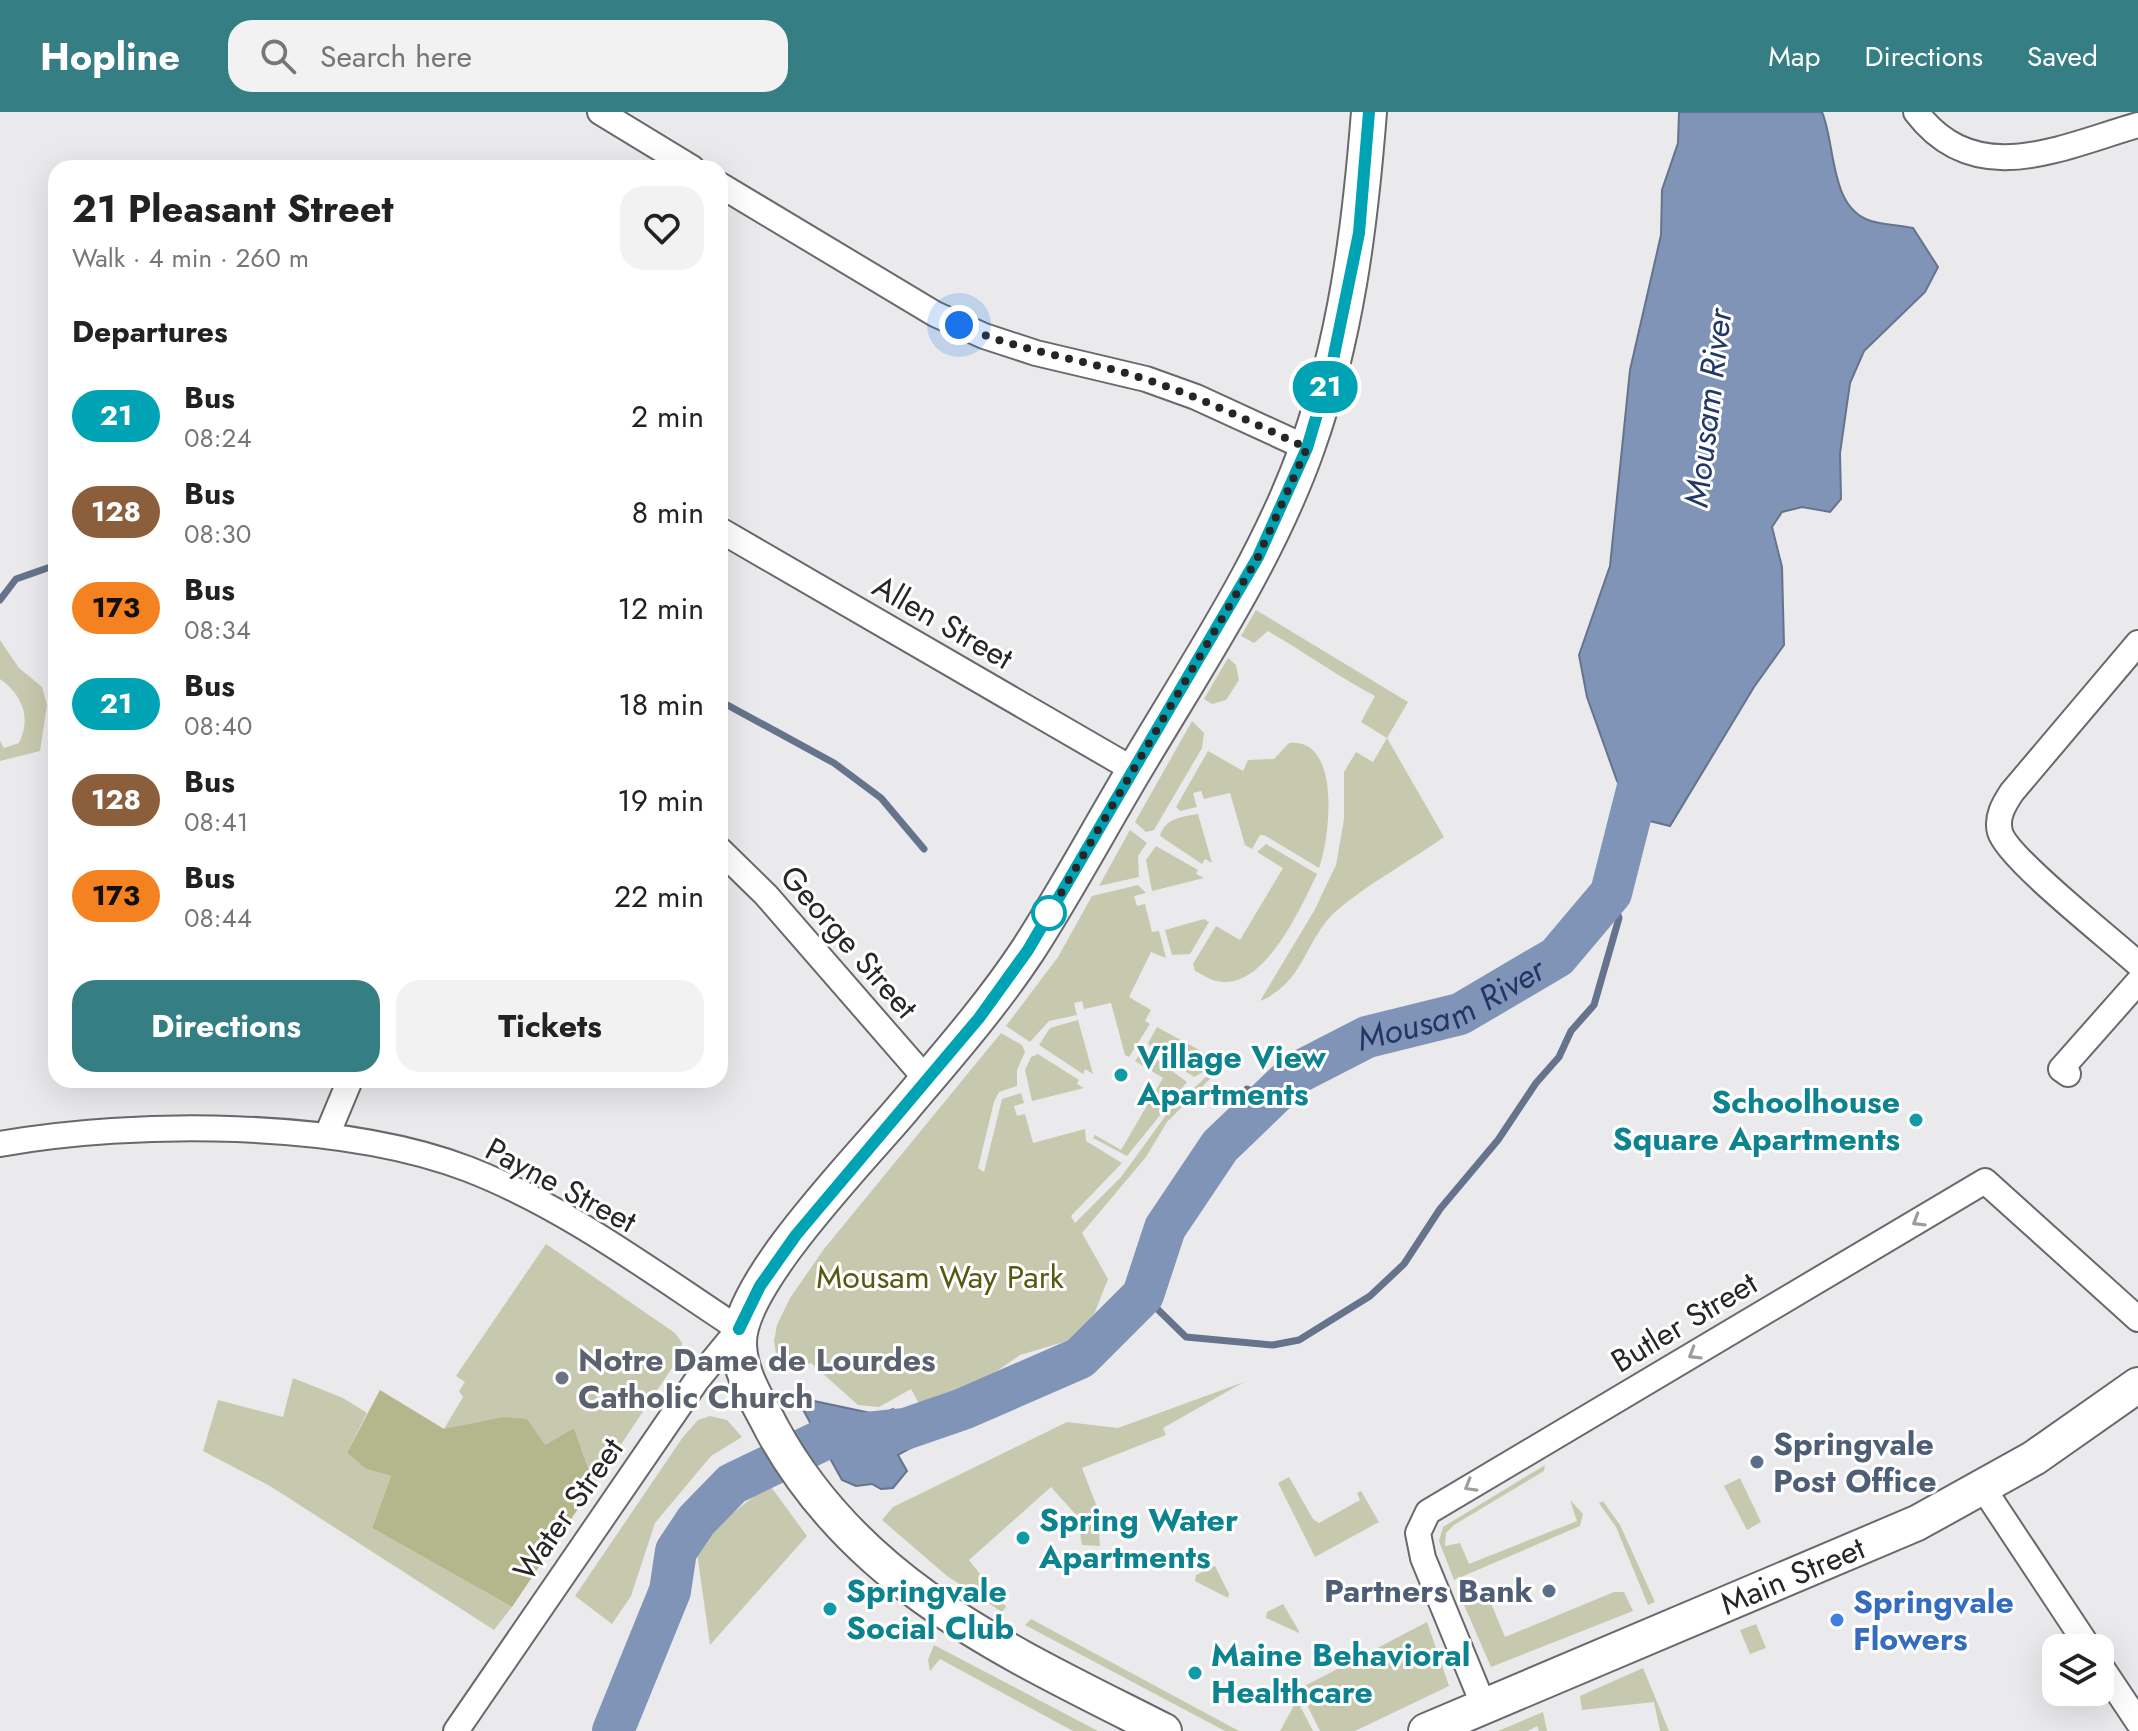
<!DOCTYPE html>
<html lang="en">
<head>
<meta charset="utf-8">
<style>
	body { margin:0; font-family:Jost,sans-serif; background:#f2f2f2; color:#222; height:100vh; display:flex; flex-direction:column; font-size:30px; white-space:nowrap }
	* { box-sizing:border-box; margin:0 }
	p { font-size:26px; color:#767676 }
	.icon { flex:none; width:44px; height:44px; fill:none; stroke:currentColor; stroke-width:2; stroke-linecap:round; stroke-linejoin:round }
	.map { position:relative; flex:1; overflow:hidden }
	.details { position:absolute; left:48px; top:48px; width:680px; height:928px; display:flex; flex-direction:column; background:#fff; border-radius:24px; box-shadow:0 8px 32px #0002 }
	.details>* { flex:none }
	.badge { padding:0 16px; border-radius:26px; font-size:28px; line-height:52px }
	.tools { position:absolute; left:2042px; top:1522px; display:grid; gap:16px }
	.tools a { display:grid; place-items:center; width:72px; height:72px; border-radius:16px; background:#fff; box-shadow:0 8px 32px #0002; font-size:40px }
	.you { position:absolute; width:40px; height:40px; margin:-20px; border:6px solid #fff; border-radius:50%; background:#1a73e8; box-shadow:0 0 0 12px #1a73e833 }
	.map>.badge { position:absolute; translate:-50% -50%; box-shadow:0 0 0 4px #fff }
	h2 { padding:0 24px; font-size:30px; line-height:72px }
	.round { display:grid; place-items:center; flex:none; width:84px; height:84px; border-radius:24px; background:#f2f2f2 }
	.summary { display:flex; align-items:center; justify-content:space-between; height:136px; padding:0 24px }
	h1 { font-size:38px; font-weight:700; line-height:60px }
	.button { display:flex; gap:16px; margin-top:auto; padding:16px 24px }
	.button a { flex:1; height:92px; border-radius:24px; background:#357e83; color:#fff; font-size:32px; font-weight:700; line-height:92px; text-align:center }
	.button a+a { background:#f2f2f2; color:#222 }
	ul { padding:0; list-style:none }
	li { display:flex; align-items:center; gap:24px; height:96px; padding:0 24px }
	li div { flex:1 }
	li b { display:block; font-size:30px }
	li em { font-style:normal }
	li .badge { min-width:88px; font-weight:700; text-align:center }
	header { display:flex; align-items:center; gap:48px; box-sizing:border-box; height:112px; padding:0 40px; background:#357e83; color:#fff }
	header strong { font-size:38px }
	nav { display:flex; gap:44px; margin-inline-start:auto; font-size:28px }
	.search { width:560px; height:72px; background:#f2f2f2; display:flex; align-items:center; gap:20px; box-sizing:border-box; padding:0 28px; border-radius:24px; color:#767676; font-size:30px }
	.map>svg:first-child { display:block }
	.green { fill:#c7c9ae }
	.forest { fill:#b4b78b }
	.water { fill:#8094b8; stroke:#65738c; stroke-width:2 }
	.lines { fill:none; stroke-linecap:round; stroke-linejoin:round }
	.stream { stroke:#65738c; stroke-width:7 }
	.river { stroke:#8094b8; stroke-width:42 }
	.minor-casing { stroke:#69696b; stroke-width:28 }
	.secondary-casing { stroke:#69696b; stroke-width:38 }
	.minor { stroke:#fff; stroke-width:24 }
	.secondary { stroke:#fff; stroke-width:34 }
	.oneway { stroke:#9d9d9e }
	.line-casing { stroke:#fff; stroke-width:18 }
	.line { stroke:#00a3b4; stroke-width:12 }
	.walk { stroke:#262627; stroke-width:8; stroke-dasharray:0 14.4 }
	.stop-dot { fill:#fff; stroke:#00a3b4; stroke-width:4 }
	.culture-dot { fill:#0f9aa8; stroke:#fff; stroke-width:3 }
	.worship-dot { fill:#6b7280; stroke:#fff; stroke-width:3 }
	.service-dot { fill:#5c6f8a; stroke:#fff; stroke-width:3 }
	.shop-dot { fill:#3f7fe0; stroke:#fff; stroke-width:3 }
	.labels { text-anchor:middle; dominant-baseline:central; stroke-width:6; stroke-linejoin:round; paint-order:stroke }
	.street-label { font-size:32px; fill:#262627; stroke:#fff }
	.culture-label { font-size:32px; font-weight:bold; fill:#0d838f; stroke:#fff; text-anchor:start }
	.park-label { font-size:32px; fill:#575913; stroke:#fff }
	.worship-label { font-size:32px; font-weight:bold; fill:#5b616d; stroke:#fff; text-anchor:start }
	.service-label { font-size:32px; font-weight:bold; fill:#4e5e75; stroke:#fff; text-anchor:start }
	.shop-label { font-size:32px; font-weight:bold; fill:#366cbe; stroke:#fff; text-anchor:start }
	.water-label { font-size:34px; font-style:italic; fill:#203767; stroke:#fff }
</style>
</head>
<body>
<header>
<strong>Hopline</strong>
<div class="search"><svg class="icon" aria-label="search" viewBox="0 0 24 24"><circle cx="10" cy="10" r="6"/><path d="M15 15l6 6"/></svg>Search here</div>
<nav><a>Map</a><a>Directions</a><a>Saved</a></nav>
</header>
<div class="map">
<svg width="2138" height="1619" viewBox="0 0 2138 1619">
	<rect width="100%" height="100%" fill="#eaeaec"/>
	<g class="green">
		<path d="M 1256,498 L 1408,590 L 1387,626 L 1444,725 C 1409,750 1367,772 1335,800 C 1305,828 1304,871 1260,889 L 1314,799 L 1336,753 L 1344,707 L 1344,660 L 1356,640 L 1373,650 L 1387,626 L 1361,610 L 1375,584 C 1337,564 1305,540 1268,519 L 1254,531 L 1241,524 Z"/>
		<path d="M 0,528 L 19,556 L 42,575 L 47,593 L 40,639 L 0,649 L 0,629 L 4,636 L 19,631 C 32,605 22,583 0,567 Z"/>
		<path d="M 1228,546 L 1236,553 L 1239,568 L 1226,588 L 1212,592 L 1204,587 Z"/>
		<path d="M 1192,609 L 1204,621 L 1202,636 L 1154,718 L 1146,720 L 1135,710 Z"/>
		<path d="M 1289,631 C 1342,625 1330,726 1319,756 L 1264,723 L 1260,723 L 1252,737 L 1245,733 L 1230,681 L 1204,687 L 1201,679 L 1193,681 L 1197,695 L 1180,699 L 1176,695 L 1208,639 L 1243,659 L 1248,648 L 1274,647 Z"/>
		<path d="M 1198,702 L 1212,751 L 1205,747 L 1202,752 L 1160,724 C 1165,706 1181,705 1198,702 Z"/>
		<path d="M 1130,718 L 1147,731 L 1138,744 L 1139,765 L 1099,774 Z"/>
		<path d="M 1266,732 L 1317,762 C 1301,795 1264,880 1217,869 C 1210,868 1202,862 1195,859 L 1193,852 L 1216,814 L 1240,828 L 1283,756 L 1257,740 Z"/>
		<path d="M 1156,734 L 1198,758 L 1196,762 L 1204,766 L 1152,779 L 1146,748 Z"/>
		<path d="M 1138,773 L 1146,781 L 1134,784 L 1137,794 L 1145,792 L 1152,820 L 1159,819 L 1166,846 L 1151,840 L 1129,885 L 1151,898 L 1145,909 L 1150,912 L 1129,945 L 1125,943 L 1111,891 L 1084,897 L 1082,889 L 1074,891 L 1077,903 L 1049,909 L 1030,930 L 1006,914 L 1058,845 L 1092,784 Z"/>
		<path d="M 1204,807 L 1209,810 L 1190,842 L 1172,843 L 1165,818 Z"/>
		<path d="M 1078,908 L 1093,962 L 1085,957 L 1083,962 L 1039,933 L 1050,916 Z"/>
		<path d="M 1157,915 L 1214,946 L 1222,955 L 1167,1010 L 1146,1045 L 1082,1121 L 1108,1167 L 1095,1200 L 1082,1220 L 1067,1229 L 1020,1243 L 965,1281 L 924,1301 L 911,1277 L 879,1295 L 858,1293 L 811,1251 L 779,1261 L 774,1229 L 777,1213 L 790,1186 L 824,1137 L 1001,921 L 1022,933 L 1025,940 L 1017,958 L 1017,974 L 999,980 L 994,990 L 978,1056 L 984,1060 L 1002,987 L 1021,981 L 1024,991 L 1014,994 L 1017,1004 L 1025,1002 L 1033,1031 L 1085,1017 L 1086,1029 L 1122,1051 L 1071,1104 L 1075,1111 L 1121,1065 L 1169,999 L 1208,963 L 1205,959 L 1194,965 L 1152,937 L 1148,931 Z"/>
		<path d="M 1141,941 L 1148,941 L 1187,970 L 1127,1044 L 1093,1026 L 1095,1023 L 1121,1038 L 1163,966 L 1135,949 Z"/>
		<path d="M 1038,942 L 1079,968 L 1077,972 L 1084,976 L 1032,989 L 1025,958 L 1031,945 Z"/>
		<path d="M 546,1132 L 675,1221 L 682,1231 L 680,1244 L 594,1373 L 574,1316 L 545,1333 L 444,1317 L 463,1285 L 459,1279 L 465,1270 L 456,1264 Z"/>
		<path d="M 293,1266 L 343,1286 L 367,1301 L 347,1341 L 366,1357 L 391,1364 L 372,1416 L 512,1495 L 494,1518 L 270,1374 L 203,1339 L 218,1288 L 283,1305 Z"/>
		<path d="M 1244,1270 L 1163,1316 L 1166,1323 L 1082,1356 L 1097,1395 L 1100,1434 L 1082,1433 L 1077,1404 L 1051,1375 L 969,1448 L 1006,1495 L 1002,1500 L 947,1464 L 882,1408 L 893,1395 L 1067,1310 L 1118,1316 Z"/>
		<path d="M 710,1304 L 727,1308 L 742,1325 L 711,1344 L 655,1411 L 631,1484 L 612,1512 L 575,1484 L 683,1325 L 698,1308 Z"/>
		<path d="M 1545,1353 L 1544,1359 L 1454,1413 L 1446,1421 L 1445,1434 L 1460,1431 L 1469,1452 L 1577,1409 L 1570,1388 L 1583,1402 L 1580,1414 L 1454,1468 L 1439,1429 L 1443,1415 Z"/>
		<path d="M 1289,1365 L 1313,1407 L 1319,1411 L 1360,1388 L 1357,1381 L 1361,1379 L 1379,1410 L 1315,1445 L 1278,1371 Z"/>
		<path d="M 1740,1366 L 1761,1410 L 1747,1418 L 1724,1374 Z"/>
		<path d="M 769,1372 L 807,1424 L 710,1533 L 697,1441 L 716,1415 Z"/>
		<path d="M 1603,1389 L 1620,1413 L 1655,1490 L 1648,1493 L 1616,1415 L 1599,1391 Z"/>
		<path d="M 1215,1454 L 1229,1482 L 1228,1486 L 1195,1469 L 1196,1463 Z"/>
		<path d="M 1485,1477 L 1505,1525 L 1614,1480 L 1624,1480 L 1633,1499 L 1491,1555 L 1461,1486 Z"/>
		<path d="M 1283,1492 L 1299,1519 L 1299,1521 L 1266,1506 L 1267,1500 Z"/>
		<path d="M 1031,1507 L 1239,1619 L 1225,1619 L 1025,1513 Z"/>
		<path d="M 1427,1510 L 1449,1574 L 1355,1619 L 1320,1619 L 1299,1577 Z"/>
		<path d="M 1756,1512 L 1766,1536 L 1750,1542 L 1740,1518 Z"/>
		<path d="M 934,1533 L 1098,1619 L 1073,1619 L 940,1547 L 930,1559 L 928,1548 Z"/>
		<path d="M 1643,1556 L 1669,1619 L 1660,1619 L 1654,1590 L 1582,1598 L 1580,1584 Z"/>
		<path d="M 1297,1588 L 1313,1619 L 1280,1619 Z"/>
		<path d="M 1543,1600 L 1547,1619 L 1539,1619 L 1537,1614 L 1528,1619 L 1498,1619 Z"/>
	</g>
	<path class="forest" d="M 380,1278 L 444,1317 L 504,1305 L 527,1307 L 545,1333 L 574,1316 L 594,1373 L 512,1495 L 372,1416 L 391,1364 L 366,1357 L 347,1341 Z"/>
	<g class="water">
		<path d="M 1679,0 L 1822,0 C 1836,33 1829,96 1871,109 C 1884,113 1900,113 1913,116 L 1938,155 L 1925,180 L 1864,239 L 1850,271 L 1840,341 L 1841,387 L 1830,400 L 1802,395 L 1782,400 L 1772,415 L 1782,455 L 1784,533 L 1754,575 L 1670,714 L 1646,708 L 1617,669 L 1587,585 L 1579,543 L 1610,454 L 1630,258 L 1661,123 L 1662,78 L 1678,31 Z"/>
		<path d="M 814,1289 L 880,1303 L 893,1297 L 914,1334 L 898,1343 L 907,1359 L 893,1376 L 881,1377 L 872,1372 L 856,1374 L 842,1368 L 801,1294 Z"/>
	</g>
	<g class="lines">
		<g class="stream">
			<path d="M 0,488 L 16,467 L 56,453"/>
			<path d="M 720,589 L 834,651 L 881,686 L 924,737"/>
			<path d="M 1247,977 L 1269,986"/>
			<path d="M 1143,1183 L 1186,1225 L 1273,1233 L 1299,1228 L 1370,1184 L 1404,1152 L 1440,1097 L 1498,1028 L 1536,971 L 1559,945 L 1571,919 L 1594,893 L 1619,806 L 1611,781"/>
		</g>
		<path class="river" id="s1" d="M 613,1619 L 670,1479 L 676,1439 L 696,1409 L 732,1372 L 829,1325 L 905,1317 L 963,1297 L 1080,1246 L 1143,1183 L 1165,1116 L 1220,1034 L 1295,962 L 1367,925 L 1460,902 L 1557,845 L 1611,781 L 1648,635"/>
		<g class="minor-casing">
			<g id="minor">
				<path d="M 600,0 L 692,56"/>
				<path d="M 1916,0 C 1976,79 2061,35 2138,13"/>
				<path d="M 720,73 L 935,202 L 984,224 L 1036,241 L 1146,267 L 1196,285 L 1307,336"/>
				<path d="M 720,418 L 1134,658"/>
				<path d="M 2138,531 L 2012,680 C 2004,692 1996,705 2000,720 C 2007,746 2112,828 2138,852"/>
				<path d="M 720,738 L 766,783 L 927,968"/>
				<path d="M 2068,962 L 2061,957 L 2138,870"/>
				<path d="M 327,1023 L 350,968"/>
				<path d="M 0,1032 C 135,1008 340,1008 468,1057 C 566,1095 652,1160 739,1217 L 697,1268 L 456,1619"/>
				<path d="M 1983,1376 L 2089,1536"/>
				<path d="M 2100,1553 L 2138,1610"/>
				<path d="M 1483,1592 L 1423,1446 L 1418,1421 L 1428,1400 L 1985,1069 L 2138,1207"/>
			</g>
		</g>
		<g class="secondary-casing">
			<g id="secondary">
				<path d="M 1164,1619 C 1011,1541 858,1475 772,1317 C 759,1291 740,1263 739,1233 C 736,1173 862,1045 903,996 C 946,945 991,894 1028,838 C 1068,776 1103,710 1141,647 C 1200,548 1268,446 1307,336 C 1346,227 1360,115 1369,0"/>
				<path id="s2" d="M 1426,1619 L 1917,1411 L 2034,1346 L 2138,1273"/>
			</g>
		</g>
		<use href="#minor" class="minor"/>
		<use href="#secondary" class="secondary"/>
	</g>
	<defs><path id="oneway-chevron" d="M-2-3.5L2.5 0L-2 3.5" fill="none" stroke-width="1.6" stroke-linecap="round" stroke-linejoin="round" transform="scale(2)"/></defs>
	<g class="oneway">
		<use href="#oneway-chevron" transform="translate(1918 1109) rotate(149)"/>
		<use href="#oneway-chevron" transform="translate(1694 1242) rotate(149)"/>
		<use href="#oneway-chevron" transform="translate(1470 1374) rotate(150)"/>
	</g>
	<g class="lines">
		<g class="line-casing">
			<path id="line" d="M 739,1217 L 760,1174 L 796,1123 L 979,906 L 1028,838 L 1258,445 L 1307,336 L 1333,248 L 1359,121 L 1369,0"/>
		</g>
		<use href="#line" class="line"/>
		<path class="walk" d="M 959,213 C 1020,240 1085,247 1148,268 C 1203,286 1255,312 1307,336 L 1258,445 L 1043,812 L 1049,801"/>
	</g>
	<circle class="stop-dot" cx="1049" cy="801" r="16"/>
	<g class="culture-dot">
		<circle cx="1121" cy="963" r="8"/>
		<circle cx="1916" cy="1008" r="8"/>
		<circle cx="1023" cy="1426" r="8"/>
		<circle cx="830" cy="1497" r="8"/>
		<circle cx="1195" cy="1561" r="8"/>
	</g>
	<circle class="worship-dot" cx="562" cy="1266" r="8"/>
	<g class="service-dot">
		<circle cx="1757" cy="1350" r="8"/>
		<circle cx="1549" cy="1479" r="8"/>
	</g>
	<circle class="shop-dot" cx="1837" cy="1508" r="8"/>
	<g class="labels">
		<g class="street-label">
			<text transform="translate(943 510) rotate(30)">Allen Street</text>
			<text transform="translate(849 830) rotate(49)">George Street</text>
			<text transform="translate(561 1073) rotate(28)">Payne Street</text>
			<text transform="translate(1684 1210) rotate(-31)">Butler Street</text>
			<text transform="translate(568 1397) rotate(-55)">Water Street</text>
			<text stroke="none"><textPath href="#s2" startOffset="398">Main Street</textPath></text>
		</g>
		<g class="culture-label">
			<text x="1137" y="945">Village View<tspan x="1137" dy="37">Apartments</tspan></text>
			<text x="1900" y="990" text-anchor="end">Schoolhouse<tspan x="1900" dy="37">Square Apartments</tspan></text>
			<text x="1039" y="1408">Spring Water<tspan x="1039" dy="37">Apartments</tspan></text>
			<text x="846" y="1479">Springvale<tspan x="846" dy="37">Social Club</tspan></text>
			<text x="1211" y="1543">Maine Behavioral<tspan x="1211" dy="37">Healthcare</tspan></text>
		</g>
		<g class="park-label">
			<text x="940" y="1165">Mousam Way Park</text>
		</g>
		<g class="worship-label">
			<text x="578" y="1248">Notre Dame de Lourdes<tspan x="578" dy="37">Catholic Church</tspan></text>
		</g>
		<g class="service-label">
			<text x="1773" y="1332">Springvale<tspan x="1773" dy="37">Post Office</tspan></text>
			<text x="1533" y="1479" text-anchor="end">Partners Bank</text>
		</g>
		<g class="shop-label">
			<text x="1853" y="1490">Springvale<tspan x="1853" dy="37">Flowers</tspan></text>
		</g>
		<g class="water-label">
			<text transform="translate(1708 296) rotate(-83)">Mousam River</text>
			<text stroke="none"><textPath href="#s1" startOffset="1186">Mousam River</textPath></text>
		</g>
	</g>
</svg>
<div class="tools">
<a><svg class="icon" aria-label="layers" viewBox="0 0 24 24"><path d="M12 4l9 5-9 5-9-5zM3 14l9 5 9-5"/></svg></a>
</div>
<div class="you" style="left:959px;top:213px"></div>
<b class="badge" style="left:1325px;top:275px;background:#00a3b4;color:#fff">21</b>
<section class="details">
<div class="summary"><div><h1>21 Pleasant Street</h1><p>Walk · 4 min · 260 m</p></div><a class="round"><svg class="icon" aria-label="heart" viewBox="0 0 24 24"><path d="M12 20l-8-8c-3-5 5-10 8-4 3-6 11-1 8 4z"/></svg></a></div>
<h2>Departures</h2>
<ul>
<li><span class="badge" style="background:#00a3b4;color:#fff">21</span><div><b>Bus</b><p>08:24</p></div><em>2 min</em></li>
<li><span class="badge" style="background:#8b5e3c;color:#fff">128</span><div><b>Bus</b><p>08:30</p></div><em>8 min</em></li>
<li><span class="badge" style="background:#f58220;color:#111">173</span><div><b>Bus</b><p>08:34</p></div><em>12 min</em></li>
<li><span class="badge" style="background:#00a3b4;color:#fff">21</span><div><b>Bus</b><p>08:40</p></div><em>18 min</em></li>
<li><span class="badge" style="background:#8b5e3c;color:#fff">128</span><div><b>Bus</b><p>08:41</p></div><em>19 min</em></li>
<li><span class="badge" style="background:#f58220;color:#111">173</span><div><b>Bus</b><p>08:44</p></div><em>22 min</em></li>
</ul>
<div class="button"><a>Directions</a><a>Tickets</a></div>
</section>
</div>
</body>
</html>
